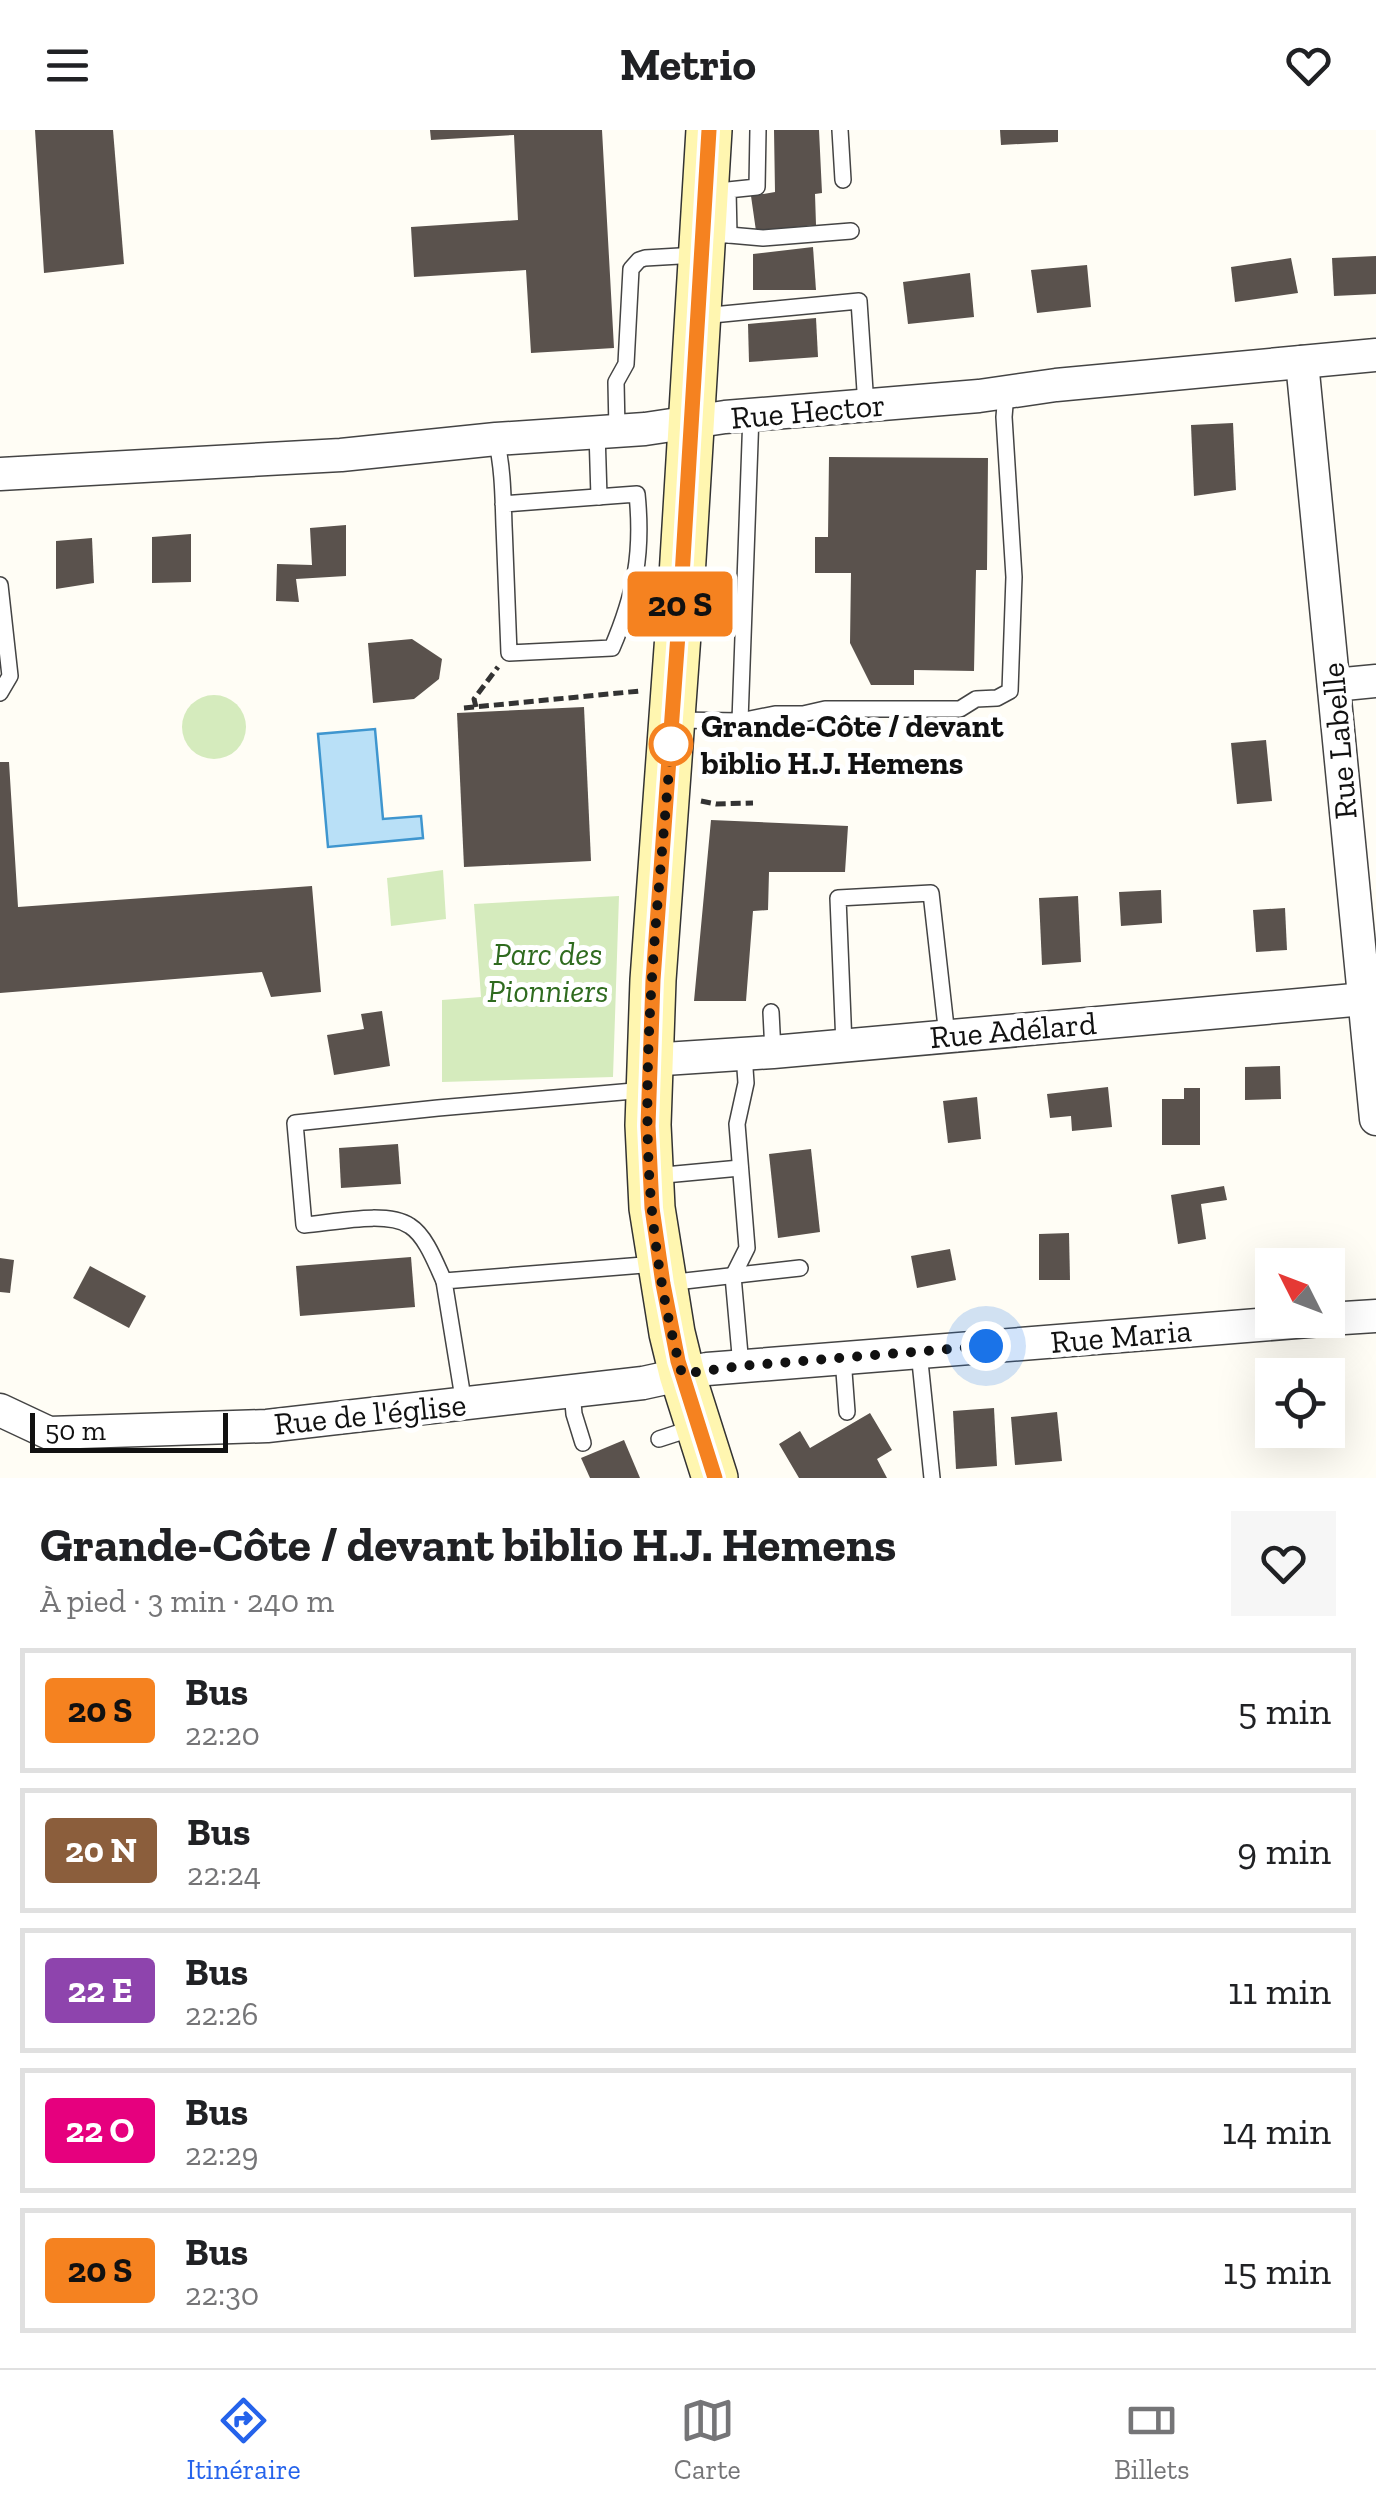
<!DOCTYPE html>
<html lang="fr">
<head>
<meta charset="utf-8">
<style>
	body { margin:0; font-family:"Zilla Slab",serif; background:#f6f6f6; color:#202124; height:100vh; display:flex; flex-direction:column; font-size:38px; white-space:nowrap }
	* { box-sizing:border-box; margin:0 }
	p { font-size:32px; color:#757577 }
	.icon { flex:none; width:55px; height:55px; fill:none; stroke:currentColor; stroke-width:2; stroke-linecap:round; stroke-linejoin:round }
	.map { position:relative; height:1348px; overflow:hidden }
	.side { display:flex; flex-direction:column; background:#fff; flex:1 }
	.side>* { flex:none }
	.badge { padding:0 20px; border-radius:8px; font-size:35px; line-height:65px }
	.needle { width:65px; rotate:312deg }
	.fabs { position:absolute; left:1255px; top:1118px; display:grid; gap:20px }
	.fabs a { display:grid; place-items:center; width:90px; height:90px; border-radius:0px; background:#fff; box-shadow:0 10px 40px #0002; font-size:50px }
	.scale { position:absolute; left:30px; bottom:25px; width:198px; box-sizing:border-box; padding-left:10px; border:5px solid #111; border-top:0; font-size:28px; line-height:35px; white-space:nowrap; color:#111; -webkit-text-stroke:8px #fff; paint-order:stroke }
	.you { position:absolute; width:50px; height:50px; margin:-25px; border:8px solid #fff; border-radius:50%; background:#1a73e8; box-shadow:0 0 0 15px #1a73e833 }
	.map>.badge { position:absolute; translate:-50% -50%; box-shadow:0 0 0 5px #fff }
	.round { display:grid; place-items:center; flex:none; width:105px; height:105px; border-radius:0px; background:#f6f6f6 }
	.overview { display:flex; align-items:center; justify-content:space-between; height:170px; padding:0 40px }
	h1 { font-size:48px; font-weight:700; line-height:75px }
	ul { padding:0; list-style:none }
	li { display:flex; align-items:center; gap:30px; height:125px; margin:0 20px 15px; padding:0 20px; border:5px solid #e0e0e0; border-radius:0px }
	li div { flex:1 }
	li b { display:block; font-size:38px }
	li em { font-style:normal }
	li .badge { min-width:110px; font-weight:700; text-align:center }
	header { display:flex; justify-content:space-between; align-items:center; height:130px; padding:0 40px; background:#fff; font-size:45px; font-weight:700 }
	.menu { display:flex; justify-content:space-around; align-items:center; height:140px; border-top:2px solid #e0e0e0; background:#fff; font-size:28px; color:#757577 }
	.menu a { display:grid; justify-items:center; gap:5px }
	.menu .current { color:#2563eb }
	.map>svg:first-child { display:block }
	.green { fill:#d5ebbd }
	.water { fill:#b9e0f7; stroke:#3f96cf; stroke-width:2.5 }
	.building { fill:#5a524d }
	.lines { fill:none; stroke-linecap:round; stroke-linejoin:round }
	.service-casing { stroke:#444; stroke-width:18 }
	.minor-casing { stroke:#444; stroke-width:35 }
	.secondary-casing { stroke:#333; stroke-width:48 }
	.path { stroke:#333; stroke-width:5; stroke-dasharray:10 5; stroke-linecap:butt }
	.service { stroke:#fff; stroke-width:15 }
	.minor { stroke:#fff; stroke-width:32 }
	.secondary { stroke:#fff6b0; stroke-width:45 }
	.line-casing { stroke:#fff; stroke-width:22 }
	.line { stroke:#f58220; stroke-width:15 }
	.walk { stroke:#111; stroke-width:10; stroke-dasharray:0 18 }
	.stop-dot { fill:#fff; stroke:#f58220; stroke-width:5 }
	.labels { text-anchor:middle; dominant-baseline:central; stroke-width:10; stroke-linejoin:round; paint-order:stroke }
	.street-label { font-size:32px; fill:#111; stroke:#fff }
	.stop-label { font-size:32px; font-weight:bold; fill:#111; stroke:#fff; text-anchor:start }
	.park-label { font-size:32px; font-style:italic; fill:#2f6b1f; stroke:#fff }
</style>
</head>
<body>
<header><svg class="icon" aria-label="menu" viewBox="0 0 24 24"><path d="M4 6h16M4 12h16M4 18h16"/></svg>Metrio<svg class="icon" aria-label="heart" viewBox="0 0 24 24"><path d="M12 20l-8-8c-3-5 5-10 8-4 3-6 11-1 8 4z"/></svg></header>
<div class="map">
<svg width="1376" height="1348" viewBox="0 0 1376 1348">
	<rect width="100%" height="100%" fill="#fffdf5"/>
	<g class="green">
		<circle cx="214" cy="597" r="32"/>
		<path d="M 443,740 L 446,789 L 391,796 L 387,748 Z"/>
		<path d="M 619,766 L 613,947 L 442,952 L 442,870 L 481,867 L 474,774 Z"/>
	</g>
	<path class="water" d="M 375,599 L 383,689 L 421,686 L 423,708 L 328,717 L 318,604 Z"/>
	<g class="building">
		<path d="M 35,0 L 113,0 L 124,134 L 44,143 Z"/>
		<path d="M 430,0 L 602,0 L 614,218 L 531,223 L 526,140 L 414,147 L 411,97 L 518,90 L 514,5 L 431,10 Z"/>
		<path d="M 774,0 L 819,0 L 822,63 L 815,64 L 816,95 L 756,101 L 751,66 L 775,62 Z"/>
		<path d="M 1000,0 L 1058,0 L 1058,12 L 1001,15 Z"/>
		<path d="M 813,117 L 816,160 L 753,160 L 753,124 Z"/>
		<path d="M 1376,126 L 1376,164 L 1334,166 L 1332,128 Z"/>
		<path d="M 1291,128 L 1298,163 L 1235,172 L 1231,137 Z"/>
		<path d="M 1087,135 L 1091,177 L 1037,183 L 1031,140 Z"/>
		<path d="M 970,143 L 974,187 L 908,194 L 903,152 Z"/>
		<path d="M 816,188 L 818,227 L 749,232 L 748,194 Z"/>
		<path d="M 1233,293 L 1236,360 L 1194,366 L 1191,295 Z"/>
		<path d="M 829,327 L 988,328 L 987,440 L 976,440 L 974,541 L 914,540 L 914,555 L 871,555 L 850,513 L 851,443 L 815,443 L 815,407 L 828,407 Z"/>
		<path d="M 346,395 L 346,446 L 296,449 L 299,472 L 276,471 L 277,434 L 312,435 L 310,398 Z"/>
		<path d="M 191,404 L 191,452 L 152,453 L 152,407 Z"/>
		<path d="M 92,408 L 94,453 L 56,459 L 56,411 Z"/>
		<path d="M 412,509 L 442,529 L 439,549 L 414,569 L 373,573 L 368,513 Z"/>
		<path d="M 584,577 L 591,731 L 464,737 L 457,583 Z"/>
		<path d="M 1266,610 L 1272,671 L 1237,674 L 1231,613 Z"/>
		<path d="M 0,632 L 9,632 L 18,777 L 312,756 L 321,862 L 271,867 L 262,842 L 0,863 Z"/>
		<path d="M 711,690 L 848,696 L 845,742 L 769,742 L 768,780 L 753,781 L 746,871 L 694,871 Z"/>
		<path d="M 1161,760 L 1162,793 L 1121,796 L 1119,762 Z"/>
		<path d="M 1078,766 L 1081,832 L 1042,835 L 1039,768 Z"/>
		<path d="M 1285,778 L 1287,820 L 1256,822 L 1253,780 Z"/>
		<path d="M 382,881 L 390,936 L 334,945 L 327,905 L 364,899 L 361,884 Z"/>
		<path d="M 1280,936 L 1281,969 L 1245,970 L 1245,937 Z"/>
		<path d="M 1108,957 L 1112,997 L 1072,1001 L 1071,986 L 1050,988 L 1047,964 Z"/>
		<path d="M 1184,958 L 1200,958 L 1200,1015 L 1162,1015 L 1162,969 L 1184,969 Z"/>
		<path d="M 977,967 L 981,1009 L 948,1013 L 943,971 Z"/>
		<path d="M 398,1014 L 401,1054 L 341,1058 L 339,1018 Z"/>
		<path d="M 811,1019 L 820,1102 L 778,1108 L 769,1024 Z"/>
		<path d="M 1224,1056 L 1227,1070 L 1201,1074 L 1206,1109 L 1178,1114 L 1171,1065 Z"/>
		<path d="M 1069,1103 L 1070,1150 L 1039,1150 L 1039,1104 Z"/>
		<path d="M 950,1119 L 956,1150 L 917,1158 L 911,1126 Z"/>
		<path d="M 411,1127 L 415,1177 L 300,1186 L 296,1136 Z"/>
		<path d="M 0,1128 L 14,1130 L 10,1163 L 0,1162 Z"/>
		<path d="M 90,1136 L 146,1166 L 129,1198 L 73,1168 Z"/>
		<path d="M 994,1278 L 997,1336 L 956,1339 L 953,1281 Z"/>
		<path d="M 1057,1282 L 1062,1331 L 1015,1335 L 1011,1287 Z"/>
		<path d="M 870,1283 L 892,1320 L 877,1329 L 887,1348 L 799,1348 L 779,1314 L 800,1301 L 810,1318 Z"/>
		<path d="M 624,1310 L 640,1348 L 590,1348 L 581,1328 Z"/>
	</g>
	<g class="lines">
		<g class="service-casing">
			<g id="service">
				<path d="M 840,0 L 843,50"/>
				<path d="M 705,105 L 729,105 L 728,60 L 757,57 L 758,0"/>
				<path d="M 729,105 L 763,108 L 851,101"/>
				<path d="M 702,186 L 859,171 L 866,276"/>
				<path d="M 617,300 L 616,252 L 626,234 L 631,139 L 639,130 L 645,128 L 697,125"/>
				<path d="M 597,302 L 599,367"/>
				<path d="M 496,309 C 503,338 503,367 504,396 C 506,438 507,480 509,523 L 612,518 C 635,464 643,423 637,364 L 503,374"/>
				<path d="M 0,455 L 10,546 L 0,563"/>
				<path d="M 677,590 L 740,591 L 751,284"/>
				<path d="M 740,591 L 775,584 L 803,584 L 825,579 L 960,579 L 976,569 L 997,568 L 1010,561 L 1014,447 L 1004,287 L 1006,263"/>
				<path d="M 771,882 L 773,922"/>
				<path d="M 844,915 L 838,768 L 931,763 L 947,906"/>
				<path d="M 654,1046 L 740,1038"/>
				<path d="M 444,1151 C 436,1134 426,1106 410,1096 C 386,1080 332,1093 304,1095 L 295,993 L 438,978 L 645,960"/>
				<path d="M 667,1153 L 800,1138"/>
				<path d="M 919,1222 L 932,1348"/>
				<path d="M 843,1228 L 847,1282"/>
				<path d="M 741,1236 L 733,1146 L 747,1118 L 737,994 L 746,953 L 744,924"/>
				<path d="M 572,1261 L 574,1284 L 583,1313"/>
				<path d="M 464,1274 L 444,1151 L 656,1134"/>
				<path d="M 659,1309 L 693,1298"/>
			</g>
		</g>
		<g class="minor-casing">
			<g id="minor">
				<path d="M 1302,232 L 1376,989"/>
				<path d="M 0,344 L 341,325 L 496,309 L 645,299 L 725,287 L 979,266 L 1056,255 L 1376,225"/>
				<path d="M 1334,555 L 1376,551"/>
				<path d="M 649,930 L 773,922 L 1376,868"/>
				<path d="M 1328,1189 L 1376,1186"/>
				<path d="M 0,1280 L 49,1303 L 267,1296 L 643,1253 L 707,1239 L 1321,1190"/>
			</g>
		</g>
		<g class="secondary-casing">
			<path id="secondary" d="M 709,0 L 681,463 L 653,850 L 648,995 L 652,1078 L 672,1203 L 682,1244 L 715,1348"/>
		</g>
		<g class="path">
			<path d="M 476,577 L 474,569 L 498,537"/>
			<path d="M 464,578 L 640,561"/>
			<path d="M 701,671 L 716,674 L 753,673"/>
		</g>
		<use href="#service" class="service"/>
		<use href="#minor" class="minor"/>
		<use href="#secondary" class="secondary"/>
	</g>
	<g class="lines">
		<g class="line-casing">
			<path id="line" d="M 709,0 L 681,463 L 653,850 L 648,996 L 652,1078 L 663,1154 L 678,1231 L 715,1348"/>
		</g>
		<use href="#line" class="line"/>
		<path class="walk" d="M 671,614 C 661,746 644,884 648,1017 C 650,1093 662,1171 682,1244 L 741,1236 L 986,1216"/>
	</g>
	<circle class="stop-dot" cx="671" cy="614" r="20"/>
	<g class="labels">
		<g class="street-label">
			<text transform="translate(808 281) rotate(-5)">Rue Hector</text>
			<text transform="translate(1339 611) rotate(-95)">Rue Labelle</text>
			<text transform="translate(1013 900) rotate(-5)">Rue Adélard</text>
			<text transform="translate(1121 1206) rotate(-5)">Rue Maria</text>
			<text transform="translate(370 1284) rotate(-6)">Rue de l'église</text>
		</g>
		<g class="stop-label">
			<text x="701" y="596">Grande-Côte / devant<tspan x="701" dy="37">biblio H.J. Hemens</tspan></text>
		</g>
		<g class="park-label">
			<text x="548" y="824">Parc des<tspan x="548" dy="37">Pionniers</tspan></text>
		</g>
	</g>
</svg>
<div class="fabs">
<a><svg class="needle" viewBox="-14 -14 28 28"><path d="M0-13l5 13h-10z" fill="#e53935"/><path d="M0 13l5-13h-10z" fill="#757577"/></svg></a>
<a><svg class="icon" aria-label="locate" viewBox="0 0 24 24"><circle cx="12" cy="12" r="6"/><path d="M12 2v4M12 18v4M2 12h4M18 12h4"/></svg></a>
</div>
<div class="scale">50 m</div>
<div class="you" style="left:986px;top:1216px"></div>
<b class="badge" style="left:680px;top:474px;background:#f58220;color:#111">20 S</b>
</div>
<section class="side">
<div class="overview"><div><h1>Grande-Côte / devant biblio H.J. Hemens</h1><p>À pied · 3 min · 240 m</p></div><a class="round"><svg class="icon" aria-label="heart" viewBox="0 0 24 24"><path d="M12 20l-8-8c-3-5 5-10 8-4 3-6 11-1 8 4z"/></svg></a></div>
<ul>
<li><span class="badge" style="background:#f58220;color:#111">20 S</span><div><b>Bus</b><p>22:20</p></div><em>5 min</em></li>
<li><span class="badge" style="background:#8b5e3c;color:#fff">20 N</span><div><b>Bus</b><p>22:24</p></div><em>9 min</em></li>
<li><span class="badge" style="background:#8e44ad;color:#fff">22 E</span><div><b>Bus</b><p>22:26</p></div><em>11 min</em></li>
<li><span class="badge" style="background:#e6007e;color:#fff">22 O</span><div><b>Bus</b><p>22:29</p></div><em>14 min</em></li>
<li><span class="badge" style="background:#f58220;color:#111">20 S</span><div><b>Bus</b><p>22:30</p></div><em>15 min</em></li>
</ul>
</section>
<nav class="menu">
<a class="current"><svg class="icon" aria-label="directions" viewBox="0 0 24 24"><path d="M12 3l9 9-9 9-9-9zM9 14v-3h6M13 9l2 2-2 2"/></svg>Itinéraire</a>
<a><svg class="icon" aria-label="map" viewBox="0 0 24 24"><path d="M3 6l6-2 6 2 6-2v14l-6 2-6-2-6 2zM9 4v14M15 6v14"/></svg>Carte</a>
<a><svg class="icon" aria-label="tickets" viewBox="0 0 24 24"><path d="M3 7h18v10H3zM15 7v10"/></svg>Billets</a>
</nav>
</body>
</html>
